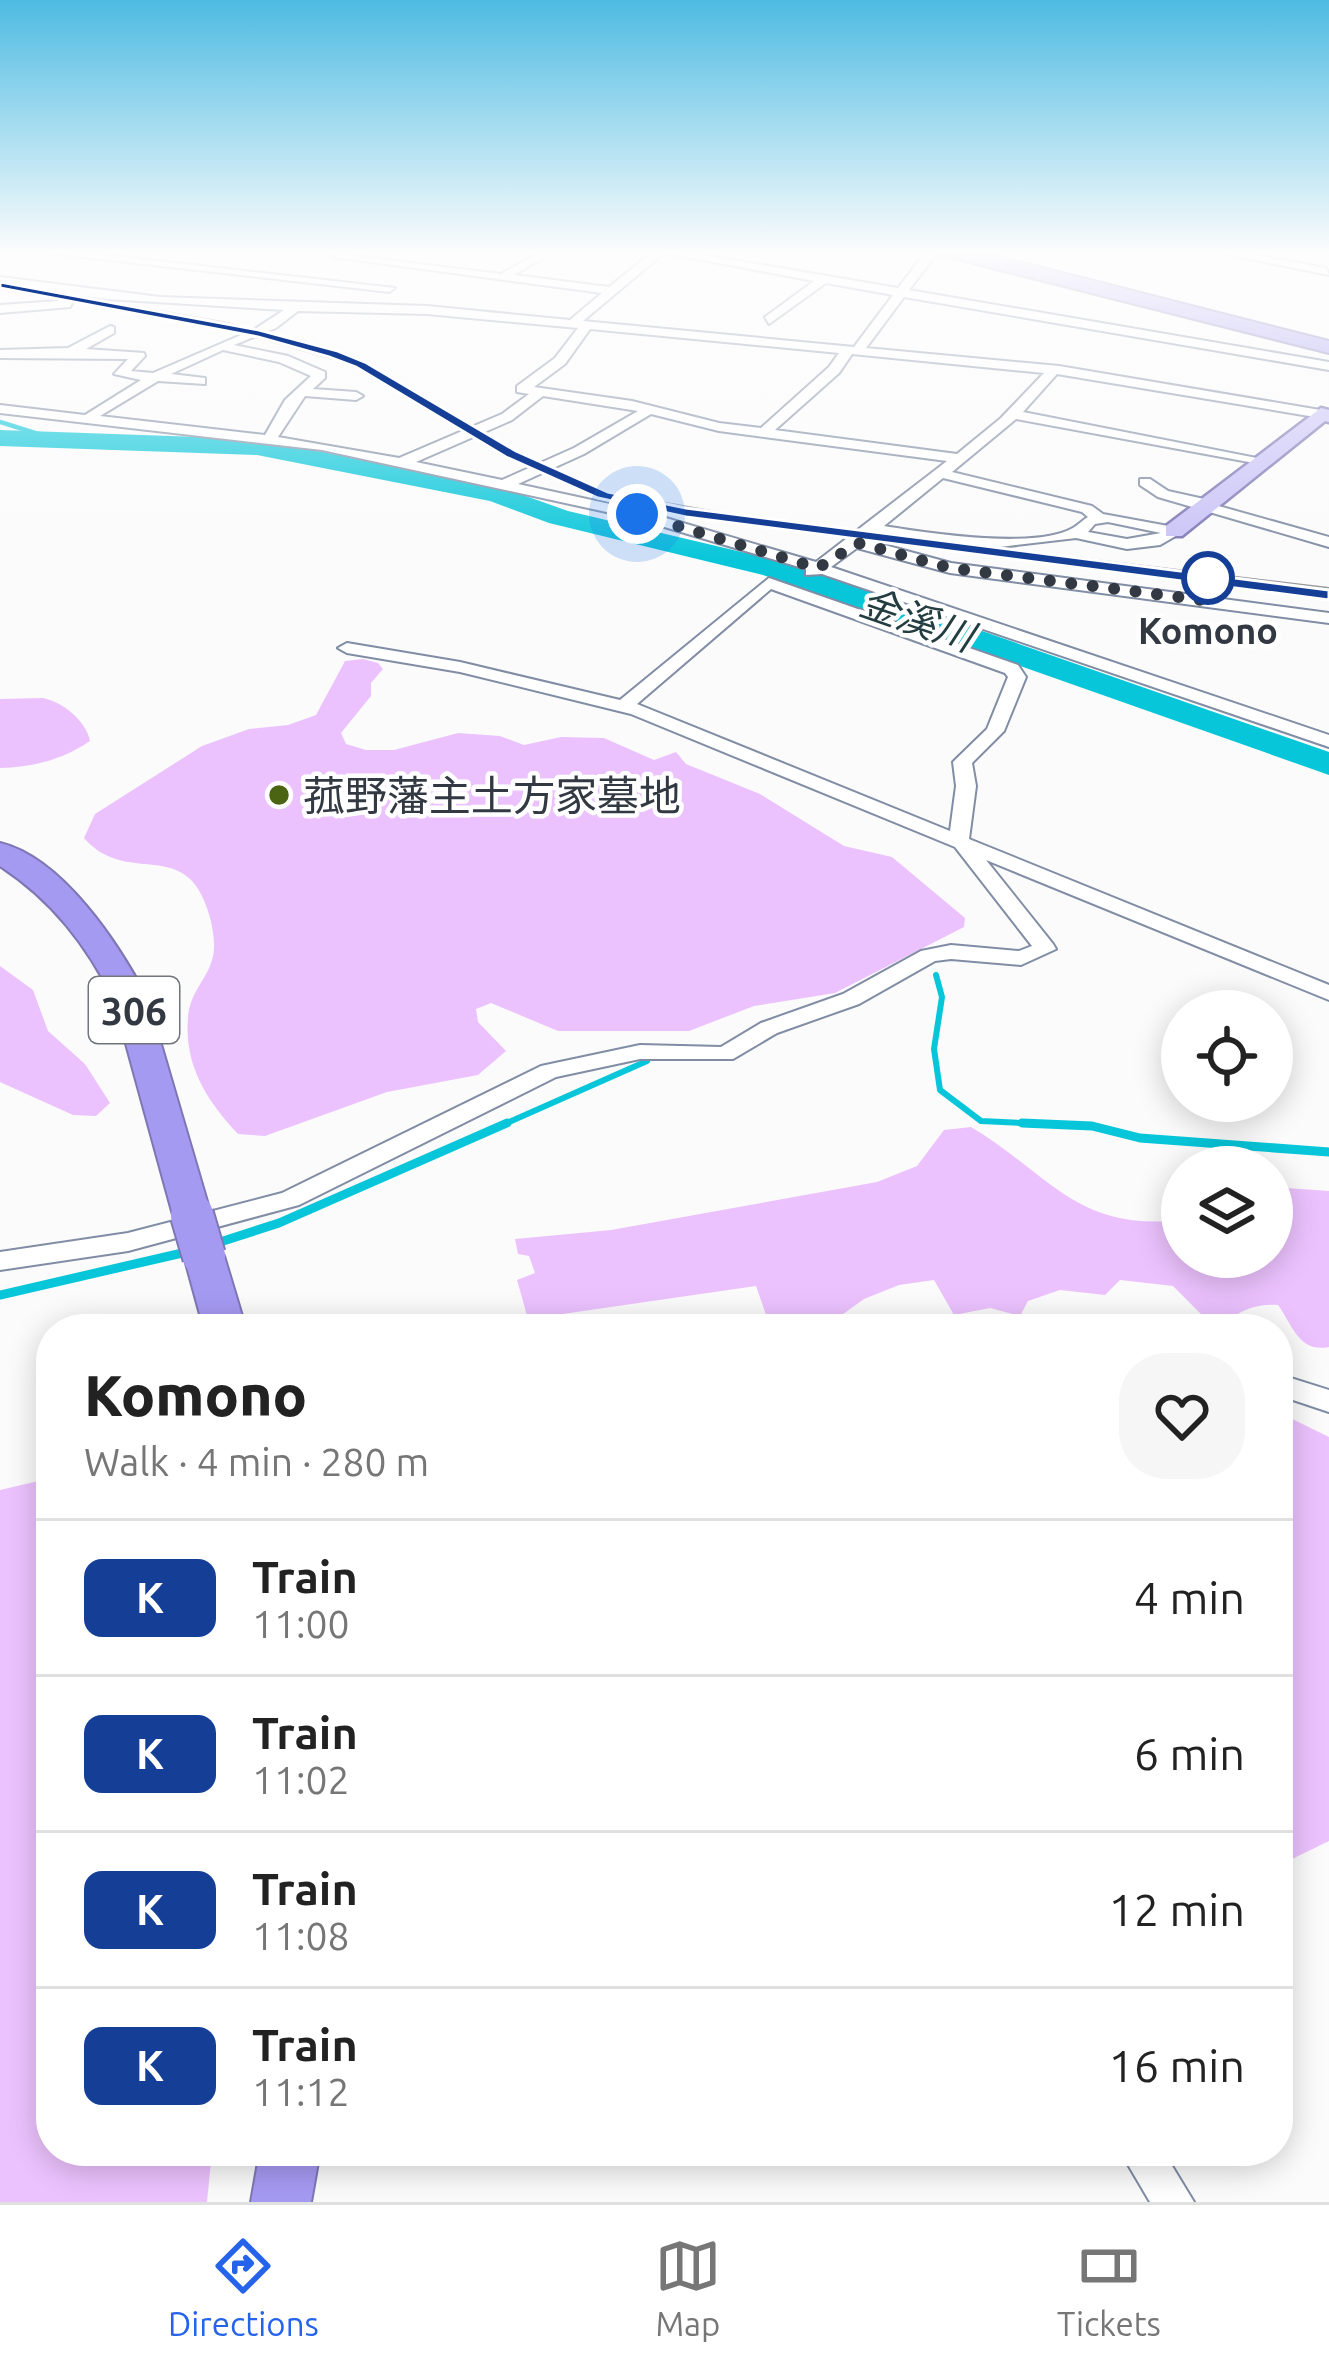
<!DOCTYPE html>
<html lang="en">
<head>
<meta charset="utf-8">
<style>
	body { margin:0; font-family:Ubuntu,"Noto Sans JP",sans-serif; background:#f6f6f6; color:#222; height:100vh; display:flex; flex-direction:column; font-size:45px; white-space:nowrap }
	* { box-sizing:border-box; margin:0 }
	p { font-size:39px; color:#767676 }
	.icon { flex:none; width:66px; height:66px; fill:none; stroke:currentColor; stroke-width:2; stroke-linecap:round; stroke-linejoin:round }
	.map { position:relative; flex:1; overflow:hidden }
	.sheet { position:absolute; left:36px; top:1314px; width:1257px; height:852px; display:flex; flex-direction:column; background:#fff; border-radius:48px; box-shadow:0 6px 30px #0003 }
	.sheet>* { flex:none }
	.badge { padding:0 24px; border-radius:18px; font-size:42px; line-height:78px }
	.buttons { position:absolute; left:1161px; top:990px; display:grid; gap:24px }
	.buttons a { display:grid; place-items:center; width:132px; height:132px; border-radius:50%; background:#fff; box-shadow:0 6px 30px #0003; font-size:60px }
	.you { position:absolute; width:60px; height:60px; margin:-30px; border:9px solid #fff; border-radius:50%; background:#1a73e8; box-shadow:0 0 0 18px #1a73e833 }
	.map>.badge { position:absolute; translate:-50% -50%; box-shadow:0 0 0 6px #fff }
	.round { display:grid; place-items:center; flex:none; width:126px; height:126px; border-radius:48px; background:#f6f6f6 }
	.summary { display:flex; align-items:center; justify-content:space-between; height:204px; padding:0 48px }
	h1 { font-size:57px; font-weight:800; line-height:90px }
	ul { padding:0; list-style:none }
	li { display:flex; align-items:center; gap:36px; height:156px; padding:0 48px; border-top:3px solid #e0e0e0 }
	li div { flex:1 }
	li b { display:block; font-size:45px }
	li em { font-style:normal }
	li .badge { min-width:132px; font-weight:700; text-align:center }
	.tab-bar { display:flex; justify-content:space-around; align-items:center; height:168px; border-top:3px solid #e0e0e0; background:#fff; font-size:33px; color:#767676 }
	.tab-bar a { display:grid; justify-items:center; gap:6px }
	.tab-bar .current { color:#2563eb }
	.map>svg:first-child { display:block }
	.green { fill:#ecc2fe }
	.lines { fill:none; stroke-linecap:round; stroke-linejoin:round }
	.stream-far2 { stroke:#07c6d9; stroke-width:4.5 }
	.stream-far1 { stroke:#07c6d9; stroke-width:6 }
	.stream { stroke:#07c6d9; stroke-width:9 }
	.river { fill:#07c6d9; fill-rule:evenodd }
	.minor-casing { stroke:#818da4; stroke-width:4 }
	.major-casing { stroke:#7d78b4; stroke-width:5 }
	.highway-casing { stroke:#7d78b4; stroke-width:4 }
	.minor { fill:#fff; fill-rule:evenodd }
	.major { fill:#c9c2f7; fill-rule:evenodd }
	.highway { fill:#a59af2; fill-rule:evenodd }
	.rail-casing { stroke:#96999e; stroke-width:8 }
	.rail { stroke:#fff; stroke-width:4.5; stroke-dasharray:12; stroke-linecap:butt }
	.highway-bridge-casing { stroke:#7d78b4; stroke-width:46; stroke-linecap:butt }
	.highway-bridge { stroke:#a59af2; stroke-width:42 }
	.line { fill:#153f97; stroke:#fff; stroke-width:3 }
	.walk { stroke:#333942; stroke-width:12; stroke-dasharray:0 21.6 }
	.stop-dot { fill:#fff; stroke:#153f97; stroke-width:6 }
	.poi-dot { fill:#4a6414; stroke:#fff; stroke-width:4.5 }
	.labels { text-anchor:middle; dominant-baseline:central; stroke-width:9; stroke-linejoin:round; paint-order:stroke }
	.far-stop-label { font-size:36px; font-weight:bold; fill:#333942; stroke:#fff }
	.far-water-label { font-size:39px; font-style:italic; fill:#233d40; stroke:#fff }
	.shield { fill:#fff; stroke:#70747b; stroke-width:3 }
	.shield-label { font-size:39px; font-weight:bold; fill:#333942 }
	.poi-label { font-size:42px; fill:#333942; stroke:#fff; text-anchor:start }
</style>
</head>
<body>
<div class="map">
<svg width="1329" height="2202" viewBox="0 0 1329 2202">
	<rect width="100%" height="100%" fill="#fbfbfb"/>
	<g class="green">
		<path d="M 363,659 L 378,663 L 383,669 L 371,683 L 371,696 L 341,733 L 346,744 L 366,750 L 394,750 L 458,733 L 500,736 L 524,745 L 561,737 L 604,738 L 654,760 L 676,752 L 686,764 L 760,794 L 844,846 L 892,857 L 965,918 L 964,927 L 835,993 L 754,1006 L 689,1031 L 558,1031 L 491,1003 L 476,1009 L 478,1022 L 506,1051 L 478,1075 L 387,1092 L 265,1136 L 238,1134 C 208,1102 184,1066 188,1019 C 189,993 206,981 212,960 C 219,939 207,897 192,881 C 164,851 120,879 84,838 L 95,814 L 202,746 L 249,729 L 288,725 L 316,715 L 345,661 Z"/>
		<path d="M 43,698 C 63,702 86,721 90,741 C 62,760 33,767 0,768 L 0,699 Z"/>
		<path d="M 0,966 L 33,990 L 48,1031 L 85,1064 L 110,1103 L 96,1116 L 73,1115 L 0,1082 Z"/>
		<path d="M 971,1127 C 1050,1174 1076,1232 1182,1220 L 1182,1257 L 1272,1257 L 1272,1187 L 1329,1191 L 1329,1347 C 1299,1353 1293,1326 1278,1305 C 1240,1303 1238,1322 1209,1322 L 1173,1286 L 1120,1280 L 1105,1295 L 1060,1290 L 1028,1301 L 1020,1316 L 990,1308 L 954,1315 L 934,1280 L 899,1285 L 864,1299 L 832,1322 L 771,1329 L 756,1286 L 528,1319 L 517,1280 L 535,1273 L 529,1256 L 518,1254 L 515,1239 L 611,1230 L 877,1182 L 917,1166 L 944,1130 Z"/>
		<path d="M 1278,1412 L 1329,1437 L 1329,1841 L 1290,1860 L 1278,1856 Z"/>
		<path d="M 43,1480 L 51,1486 L 51,2151 L 212,2151 L 207,2202 L 0,2202 L 0,1490 Z"/>
	</g>
	<g class="lines">
		<path class="stream-far2" d="M 0,422 L 51,438"/>
		<g class="stream-far1">
			<path d="M 936,975 L 942,997 L 934,1049 L 940,1090 L 981,1121 L 1088,1126"/>
			<path d="M 500,1126 L 647,1061"/>
		</g>
		<g class="stream">
			<path d="M 1022,1123 L 1092,1126 L 1140,1138 L 1329,1152"/>
			<path d="M 217,1243 L 279,1223 L 507,1123"/>
			<path d="M 0,1295 L 191,1251"/>
		</g>
		<path class="river" d="M 0,430 L 257,439 L 497,486 L 568,511 L 784,562 L 1329,752 L 1329,775 L 763,575 L 549,523 L 490,501 L 257,455 L 0,446 Z"/>
		<g class="minor-casing">
			<g id="minor">
				<path d="M 47,253 L 88,253 L 395,288 L 389,292 Z"/>
				<path d="M 651,253 L 664,253 L 583,321 L 854,347 L 893,295 L 826,283 L 769,324 L 765,317 L 814,281 L 665,253 L 692,253 L 898,288 L 925,253 L 937,253 L 909,290 L 1329,362 L 1329,370 L 904,297 L 866,348 L 1059,366 L 1326,411 L 1326,417 L 1321,418 L 1057,374 L 1023,412 L 1272,461 L 1265,465 L 1016,419 L 952,472 L 1092,506 L 1103,514 L 1179,528 L 1179,534 L 1160,545 L 1127,549 L 1076,538 L 1000,547 L 874,534 L 866,540 L 951,563 L 1329,613 L 1329,623 L 950,573 L 857,548 L 831,567 L 1329,735 L 1329,747 L 822,574 L 806,575 L 806,569 L 634,518 L 322,450 L 0,413 L 0,405 L 85,415 L 141,380 L 114,374 L 128,359 L 0,358 L 0,350 L 68,348 L 110,326 L 114,327 L 114,333 L 86,349 L 144,353 L 145,356 L 131,371 L 153,373 L 255,329 L 284,310 L 107,299 L 0,285 L 0,277 L 160,297 L 427,306 L 570,320 L 602,293 L 333,257 L 339,254 L 501,274 L 537,254 L 541,259 L 514,275 L 609,287 ZM 298,311 L 427,314 L 578,328 L 555,358 L 517,386 L 517,392 L 529,394 L 502,414 L 399,458 L 278,437 L 305,396 L 356,400 L 363,396 L 356,392 L 313,389 L 325,378 L 325,372 L 288,356 L 234,345 L 276,328 ZM 590,329 L 839,353 L 829,367 L 761,428 L 719,423 L 632,401 L 534,387 L 565,364 ZM 223,350 L 279,362 L 311,376 L 285,400 L 265,435 L 100,416 L 158,381 L 205,384 L 205,378 L 171,374 ZM 852,354 L 1044,373 L 1001,418 L 957,454 L 775,430 L 839,373 ZM 543,396 L 638,411 L 574,448 L 502,480 L 416,462 L 512,420 ZM 651,414 L 719,431 L 947,461 L 816,562 L 642,511 L 518,484 L 584,454 ZM 943,478 L 1082,512 L 1088,517 C 1083,520 1078,525 1073,528 C 1035,550 927,533 884,526 ZM 1108,522 L 1161,533 L 1127,539 L 1088,532 L 1095,524 Z"/>
				<path d="M 1220,253 L 1245,253 L 1326,268 L 1329,275 Z"/>
				<path d="M 74,300 L 70,307 L 0,313 L 0,305 Z"/>
				<path d="M 1140,479 L 1150,479 L 1168,491 L 1213,501 L 1215,505 L 1329,537 L 1329,547 L 1158,497 L 1140,485 Z"/>
				<path d="M 769,578 L 1018,665 L 1026,677 L 1004,731 L 972,763 L 976,786 L 969,839 L 1329,985 L 1329,1000 L 986,860 L 1053,944 L 1056,949 L 1021,965 L 951,959 L 935,961 L 859,1004 L 777,1033 L 733,1059 L 640,1059 L 556,1077 L 299,1205 L 128,1251 L 0,1270 L 0,1252 L 128,1233 L 282,1193 L 541,1066 L 640,1045 L 721,1047 L 761,1023 L 843,994 L 921,951 L 951,945 L 1019,951 L 1032,946 L 955,847 L 631,714 L 460,672 L 347,653 L 338,648 L 347,643 L 460,662 L 620,700 ZM 771,589 L 1005,673 L 1008,677 L 987,729 L 953,762 L 956,786 L 950,831 L 637,704 Z"/>
				<path d="M 1278,1374 L 1329,1390 L 1329,1412 L 1278,1395 Z"/>
				<path d="M 1120,2151 L 1163,2151 L 1194,2202 L 1150,2202 Z"/>
			</g>
		</g>
		<g class="major-casing">
			<path id="major" d="M 1321,408 L 1329,410 L 1329,422 L 1325,421 L 1182,536 L 1166,536 L 1166,526 Z"/>
		</g>
		<g class="highway-casing">
			<g id="highway">
				<path d="M 933,253 L 996,256 L 1329,341 L 1329,353 Z"/>
				<path d="M 0,843 C 63,858 120,946 148,1000 L 211,1215 L 206,1224 L 192,1228 L 178,1224 L 173,1215 L 114,1000 C 87,945 52,900 0,866 Z"/>
				<path d="M 204,1242 L 218,1246 L 224,1256 L 246,1329 L 204,1329 L 184,1256 L 190,1246 Z"/>
				<path d="M 260,2151 L 320,2151 L 311,2202 L 251,2202 Z"/>
			</g>
		</g>
		<use href="#minor" class="minor"/>
		<use href="#major" class="major"/>
		<use href="#highway" class="highway"/>
		<g class="rail-casing">
			<path id="rail" d="M 0,286 L 228,326 L 361,364 L 511,454 L 603,495 L 768,524 L 1329,591"/>
		</g>
		<use href="#rail" class="rail"/>
		<g class="highway-bridge-casing">
			<path id="highway-bridge" d="M 192,1215 L 204,1256"/>
		</g>
		<use href="#highway-bridge" class="highway-bridge"/>
	</g>
	<linearGradient id="sky" x2="0" y2="1"><stop stop-color="#4ebbe2"/><stop offset="0.45" stop-color="#fdfdfd"/><stop offset="1" stop-color="#fdfdfd" stop-opacity="0"/></linearGradient>
	<rect width="1329" height="562" fill="url(#sky)"/>
	<path class="line" d="M 0,282 L 259,330 L 338,351 L 365,362 L 516,451 L 608,492 L 686,508 L 1329,590 L 1329,600 L 686,517 L 598,498 L 506,457 L 356,367 L 329,357 L 258,337 L 0,288 Z"/>
	<g class="lines">
		<path class="walk" d="M 637,514 L 818,568 L 858,543 L 950,568 L 1202,600 L 1208,578"/>
	</g>
	<circle class="stop-dot" cx="1208" cy="578" r="24"/>
	<circle class="poi-dot" cx="279" cy="795" r="12"/>
	<g class="labels">
		<g class="far-stop-label">
			<text x="1208" y="630">Komono</text>
		</g>
		<g class="far-water-label">
			<text transform="translate(917 619) rotate(19)">金溪川</text>
		</g>
		<rect class="shield" x="89" y="977" width="90" height="66" rx="9"/>
		<g class="shield-label">
			<text x="134" y="1010">306</text>
		</g>
		<g class="poi-label">
			<text x="303" y="795">菰野藩主土方家墓地</text>
		</g>
	</g>
</svg>
<div class="buttons">
<a><svg class="icon" aria-label="locate" viewBox="0 0 24 24"><circle cx="12" cy="12" r="6"/><path d="M12 2v4M12 18v4M2 12h4M18 12h4"/></svg></a>
<a><svg class="icon" aria-label="layers" viewBox="0 0 24 24"><path d="M12 4l9 5-9 5-9-5zM3 14l9 5 9-5"/></svg></a>
</div>
<div class="you" style="left:637px;top:514px"></div>
<section class="sheet">
<div class="summary"><div><h1>Komono</h1><p>Walk · 4 min · 280 m</p></div><a class="round"><svg class="icon" aria-label="heart" viewBox="0 0 24 24"><path d="M12 20l-8-8c-3-5 5-10 8-4 3-6 11-1 8 4z"/></svg></a></div>
<ul>
<li><span class="badge" style="background:#153f97;color:#fff">K</span><div><b>Train</b><p>11:00</p></div><em>4 min</em></li>
<li><span class="badge" style="background:#153f97;color:#fff">K</span><div><b>Train</b><p>11:02</p></div><em>6 min</em></li>
<li><span class="badge" style="background:#153f97;color:#fff">K</span><div><b>Train</b><p>11:08</p></div><em>12 min</em></li>
<li><span class="badge" style="background:#153f97;color:#fff">K</span><div><b>Train</b><p>11:12</p></div><em>16 min</em></li>
</ul>
</section>
</div>
<nav class="tab-bar">
<a class="current"><svg class="icon" aria-label="directions" viewBox="0 0 24 24"><path d="M12 3l9 9-9 9-9-9zM9 14v-3h6M13 9l2 2-2 2"/></svg>Directions</a>
<a><svg class="icon" aria-label="map" viewBox="0 0 24 24"><path d="M3 6l6-2 6 2 6-2v14l-6 2-6-2-6 2zM9 4v14M15 6v14"/></svg>Map</a>
<a><svg class="icon" aria-label="tickets" viewBox="0 0 24 24"><path d="M3 7h18v10H3zM15 7v10"/></svg>Tickets</a>
</nav>
</body>
</html>
